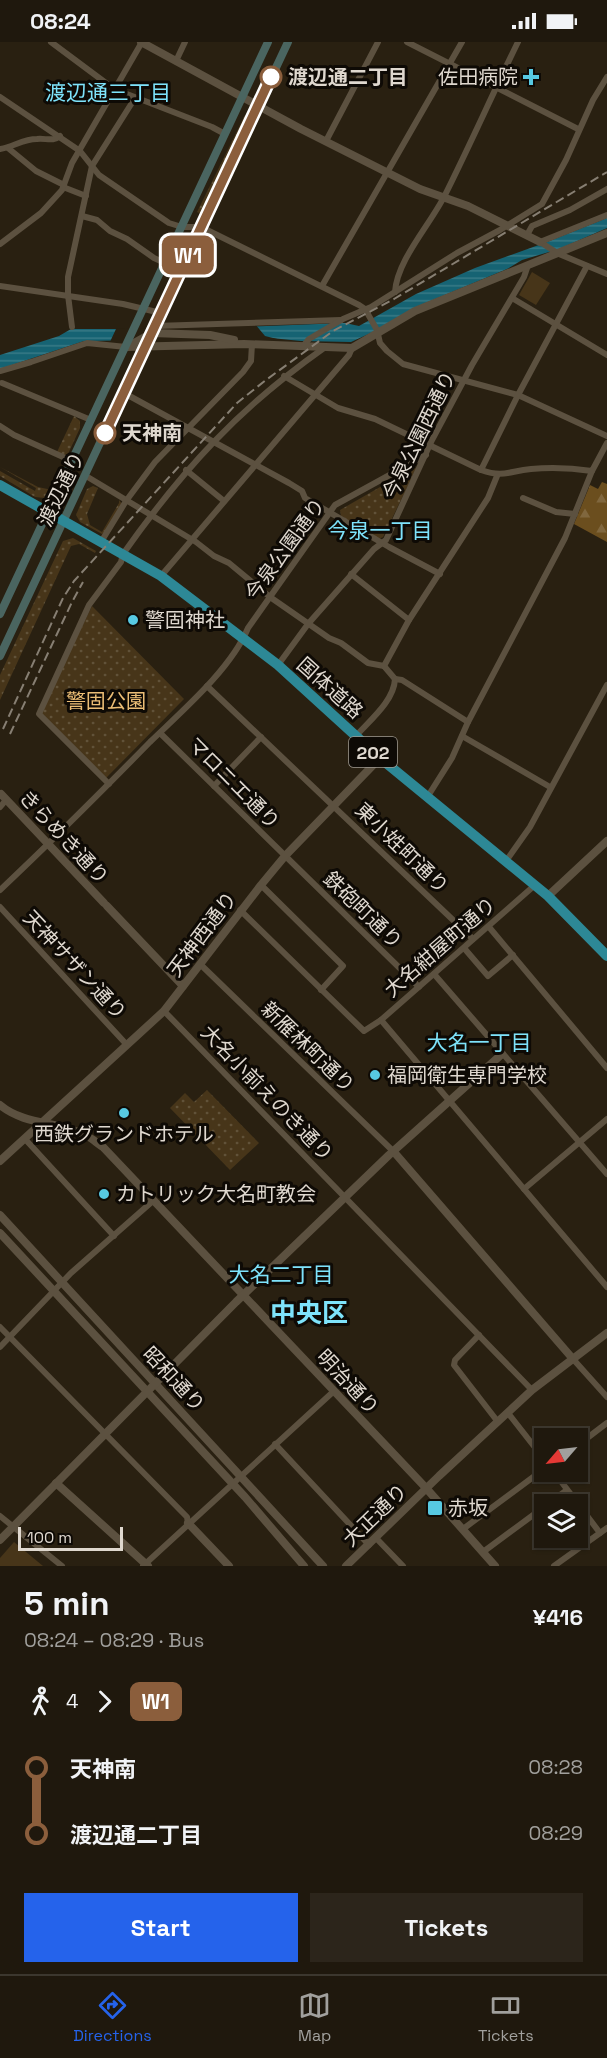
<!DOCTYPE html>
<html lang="en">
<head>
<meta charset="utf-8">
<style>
	body { margin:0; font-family:"Space Grotesk","Noto Sans JP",sans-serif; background:#2c251b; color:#f1f3f6; height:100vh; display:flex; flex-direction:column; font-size:22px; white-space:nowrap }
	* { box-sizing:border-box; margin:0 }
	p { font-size:20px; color:#a1a09d }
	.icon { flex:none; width:33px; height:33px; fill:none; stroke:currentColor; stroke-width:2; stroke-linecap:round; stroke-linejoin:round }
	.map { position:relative; height:1524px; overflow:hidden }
	.panel { display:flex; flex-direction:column; background:#1f180d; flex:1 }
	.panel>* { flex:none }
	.badge { padding:0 12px; border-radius:9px; font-size:21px; line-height:39px }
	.needle { width:39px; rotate:242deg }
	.controls { position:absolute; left:534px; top:1386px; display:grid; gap:12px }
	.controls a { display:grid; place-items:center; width:54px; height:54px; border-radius:0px; background:#1f180d; box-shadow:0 2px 4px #0004,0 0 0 2px #3c372e; font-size:30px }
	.scale { position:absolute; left:18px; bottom:15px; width:105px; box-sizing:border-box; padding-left:6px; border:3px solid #dfd8cf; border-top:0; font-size:16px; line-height:21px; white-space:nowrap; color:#dfd8cf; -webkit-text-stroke:4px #0e0a05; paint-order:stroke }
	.map>.badge { position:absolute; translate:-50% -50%; box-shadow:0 0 0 3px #fff }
	.legs { display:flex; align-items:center; gap:9px; height:66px; padding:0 24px; font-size:20px }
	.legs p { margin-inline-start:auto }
	.summary { display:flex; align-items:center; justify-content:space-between; height:102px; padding:0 24px }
	h1 { font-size:33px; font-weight:600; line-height:45px }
	.primary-button { display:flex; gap:12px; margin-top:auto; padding:12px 24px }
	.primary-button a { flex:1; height:69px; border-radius:0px; background:#2563eb; color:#fff; font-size:24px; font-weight:600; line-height:69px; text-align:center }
	.primary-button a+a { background:#2c251b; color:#f1f3f6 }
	ul { padding:0 24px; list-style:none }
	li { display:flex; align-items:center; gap:21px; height:66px; font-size:22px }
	li i { display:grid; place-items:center; width:9px; height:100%; margin:0 8px; background:currentColor }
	li i::after { content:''; width:15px; height:15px; margin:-8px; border:4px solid; border-radius:50%; background:#1f180d }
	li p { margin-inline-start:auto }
	li:first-child i { background:linear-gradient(#0000 50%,currentColor 0) }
	li:last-child i { background:linear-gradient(currentColor 50%,#0000 0) }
	.status { display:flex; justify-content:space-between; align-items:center; height:42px; padding:0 30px; background:#1f180d; direction:ltr }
	.status svg { height:16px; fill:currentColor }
	.menu { display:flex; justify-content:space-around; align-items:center; height:84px; border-top:2px solid #3c372e; background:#1f180d; font-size:16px; color:#a1a09d }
	.menu a { display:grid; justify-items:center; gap:3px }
	.menu .selected { color:#2563eb }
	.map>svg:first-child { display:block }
	.green { fill:url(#green-dots) }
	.forest { fill:url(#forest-firs) }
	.pitch { fill:#473519 }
	.water { fill:url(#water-rules) }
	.pier { fill:#292011 }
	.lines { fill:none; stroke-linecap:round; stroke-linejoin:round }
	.minor { stroke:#5c5140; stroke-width:6 }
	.tertiary { stroke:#5c5140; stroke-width:8 }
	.secondary { stroke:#4a6560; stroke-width:8 }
	.trunk { stroke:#2d8896; stroke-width:10 }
	.rail { stroke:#877f73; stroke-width:2; stroke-dasharray:9 4.5; stroke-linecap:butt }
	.line-1-casing { stroke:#fff; stroke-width:14 }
	.line-1 { stroke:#8b5e3c; stroke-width:9 }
	.stop-1-dot { fill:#fff; stroke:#8b5e3c; stroke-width:3 }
	.poi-dot { fill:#57c9e2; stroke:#0e0a05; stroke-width:2 }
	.labels { text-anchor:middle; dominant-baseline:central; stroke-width:6; stroke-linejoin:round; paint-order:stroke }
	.shield { fill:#0e0a05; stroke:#a09a92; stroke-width:1.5 }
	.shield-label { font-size:18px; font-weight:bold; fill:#dfd8cf }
	.stop-label { font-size:20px; font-weight:bold; fill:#dfd8cf; stroke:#0e0a05; text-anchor:start }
	.poi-label { font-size:20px; fill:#dfd8cf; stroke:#0e0a05; text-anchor:start }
	.street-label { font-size:20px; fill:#dfd8cf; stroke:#0e0a05 }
	.park-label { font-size:20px; fill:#ecbe76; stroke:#0e0a05 }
	.neighbourhood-label { font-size:21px; fill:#7ee3fb; stroke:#0e0a05 }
	.district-label { font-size:26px; font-weight:bold; fill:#7ee3fb; stroke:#0e0a05 }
</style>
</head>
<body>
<div class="status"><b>08:24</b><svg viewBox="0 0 49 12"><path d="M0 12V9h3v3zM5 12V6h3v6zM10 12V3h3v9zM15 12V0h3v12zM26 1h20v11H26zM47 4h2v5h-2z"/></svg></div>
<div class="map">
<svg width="607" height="1524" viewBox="0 0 607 1524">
	<defs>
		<pattern id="green-dots" width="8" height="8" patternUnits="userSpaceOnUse" patternTransform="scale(1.5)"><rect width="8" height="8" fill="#473519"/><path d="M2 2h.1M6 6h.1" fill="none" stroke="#615239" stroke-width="1.8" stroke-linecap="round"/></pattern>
		<pattern id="forest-firs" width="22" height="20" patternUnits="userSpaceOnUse" patternTransform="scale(1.5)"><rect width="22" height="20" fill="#6b4e1e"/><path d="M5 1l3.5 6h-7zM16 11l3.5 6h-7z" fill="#80673e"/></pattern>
		<pattern id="water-rules" width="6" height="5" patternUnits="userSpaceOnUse" patternTransform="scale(1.5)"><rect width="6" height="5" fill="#166373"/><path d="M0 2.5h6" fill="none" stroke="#377986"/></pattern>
	</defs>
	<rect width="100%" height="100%" fill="#292011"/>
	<g class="green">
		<path d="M 245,73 L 246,74 L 201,172 L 197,170 Z"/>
		<path d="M 74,374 L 80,379 L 80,386 L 68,412 L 64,413 L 57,410 Z"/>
		<path d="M 0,425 L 38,445 L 52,448 L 45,456 L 35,455 L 0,434 L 0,429 L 35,449 L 36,446 Z"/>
		<path d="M 415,425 L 416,427 L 383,495 L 379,497 L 341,474 L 340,468 Z"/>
		<path d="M 93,444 L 98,446 L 87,472 L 90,483 L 102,490 L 119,461 L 119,458 L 122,462 L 106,490 L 102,492 L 80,480 L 76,473 L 87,447 Z"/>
		<path d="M 73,496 L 96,509 L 95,511 L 79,502 L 71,504 L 0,658 L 0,633 L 63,499 Z"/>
		<path d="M 92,564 L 184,657 L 106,736 L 40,671 Z"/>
		<path d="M 207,1048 L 259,1101 L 230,1128 L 170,1066 L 185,1051 L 194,1060 Z"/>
	</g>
	<path class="forest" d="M 602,440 L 607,442 L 607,500 L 574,482 L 590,443 L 598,447 Z"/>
	<g class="pitch">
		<path d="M 532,230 L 550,241 L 536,263 L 519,253 Z"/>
		<path d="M 14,1500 L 43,1524 L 0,1524 L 0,1516 Z"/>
	</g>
	<path class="water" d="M 607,176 L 607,186 L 559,207 L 522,218 L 507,227 L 416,265 L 373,290 L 351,300 L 301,299 L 271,296 L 84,299 L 0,327 L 0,313 L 59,294 L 71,287 L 186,287 L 345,281 L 359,284 L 416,252 L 475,226 L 547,200 Z"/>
	<path class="pier" d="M 255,282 L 265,294 L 285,299 L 109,302 L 116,287 Z"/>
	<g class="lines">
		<g class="minor">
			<path d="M 51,0 L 114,47 L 212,85 L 225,92"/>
			<path d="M 407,0 L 578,87"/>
			<path d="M 176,19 L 185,0"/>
			<path d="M 0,55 L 80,109 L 99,133 L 169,181 L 182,185 L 201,185 L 359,263 L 365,267 L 377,288 L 380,301 L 387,309 L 403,322 L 518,353 L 607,394"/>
			<path d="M 326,99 L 378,0"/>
			<path d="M 8,106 L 36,129 L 64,143"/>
			<path d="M 0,107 C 13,105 23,97 37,97 C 46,96 53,100 60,94"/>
			<path d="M 63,145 L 86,154"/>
			<path d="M 82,174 L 97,178 L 110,189 L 127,197 L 154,216 L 165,221"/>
			<path d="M 527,193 L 532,184 L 570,168 L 607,147"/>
			<path d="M 540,200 L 559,212 L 607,232"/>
			<path d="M 540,200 L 607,173"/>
			<path d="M 0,202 L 41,171 L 62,148 L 72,121 L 142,0"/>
			<path d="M 0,244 L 123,262 L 161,271"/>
			<path d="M 322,244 L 462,0"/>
			<path d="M 395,250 C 397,218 430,183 445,153 C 470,103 493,51 518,0"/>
			<path d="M 512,256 L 607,313"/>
			<path d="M 155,284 L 341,278"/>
			<path d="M 72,285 L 68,253 L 68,235 L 92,124 L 135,56"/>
			<path d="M 304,303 L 309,297 L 343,277 L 371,265 L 457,211 L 500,188 L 542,162 L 566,118 L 593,58 L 607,35"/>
			<path d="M 0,329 L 31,320 L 87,301 L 126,305"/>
			<path d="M 284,334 L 338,366 L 375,377 L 481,428 L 518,353 L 587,224"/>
			<path d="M 2,341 L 91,378"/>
			<path d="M 124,351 L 289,441 L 302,449 L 305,456 L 389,505 L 440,532"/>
			<path d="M 0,384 L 14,393 L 72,419"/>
			<path d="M 186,428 L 224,459"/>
			<path d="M 481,428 C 504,436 509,429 531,427 C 552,425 572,426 592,429 L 607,401"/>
			<path d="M 86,434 L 196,500 L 214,514 L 229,521 L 270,555 L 329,596 L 341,601 L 368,621 L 384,624"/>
			<path d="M 523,456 L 556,470 L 575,472"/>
			<path d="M 101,500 L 126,459 L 155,420 L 243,330 L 251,319 L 252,302"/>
			<path d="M 351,532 L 409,578"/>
			<path d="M 161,534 L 349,313 L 352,306"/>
			<path d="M 278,623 L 308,582 L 374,507 L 386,498 L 432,398 L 472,323 L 524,235 L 528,223"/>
			<path d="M 384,624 L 409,578 L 488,456 L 497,434"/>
			<path d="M 384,624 L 395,637"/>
			<path d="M 395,637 L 402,638 L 468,680"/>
			<path d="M 207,644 L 473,897"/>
			<path d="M 160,691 L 419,945"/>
			<path d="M 356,694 C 370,678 394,659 395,637"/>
			<path d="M 462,694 L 550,745"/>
			<path d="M 109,742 L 39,672 L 89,563 L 121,520 L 123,512 C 183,427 239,366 324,306"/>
			<path d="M 214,744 L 261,695"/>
			<path d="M 428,754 L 452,716 L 468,680 L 565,496 L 592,429"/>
			<path d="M 0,765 L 6,758"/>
			<path d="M 506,819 L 530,785 L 607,643"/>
			<path d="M 261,843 L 343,924 L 321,948"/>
			<path d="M 0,848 C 51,800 101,750 150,700 C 182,669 231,627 248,586 L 335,463 L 426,413"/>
			<path d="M 0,865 L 127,1003"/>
			<path d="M 240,868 L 364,989 L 381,978 L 535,843"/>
			<path d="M 489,885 L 607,1026"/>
			<path d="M 464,906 L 488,934 L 513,913"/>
			<path d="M 200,922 L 394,1110"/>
			<path d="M 434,932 L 607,1132"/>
			<path d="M 164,969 L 532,1348"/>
			<path d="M 381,978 L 607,1245"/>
			<path d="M 25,1097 L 114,1194"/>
			<path d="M 524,1147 L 607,1077"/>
			<path d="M 0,1285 L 187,1475 L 188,1481"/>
			<path d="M 479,1293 L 455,1318 L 454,1323 L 498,1380"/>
			<path d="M 0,1305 L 71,1231 L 154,1158"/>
			<path d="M 573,1317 L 607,1355"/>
			<path d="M 508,1371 L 544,1417"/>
			<path d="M 275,1402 L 369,1503"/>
			<path d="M 578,1403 L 607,1381"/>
			<path d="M 554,1430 L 600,1491"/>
			<path d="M 548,1462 L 567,1448"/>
			<path d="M 0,1474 L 62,1524"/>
			<path d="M 463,1487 L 544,1427"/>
			<path d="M 376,1496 L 403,1524"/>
			<path d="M 483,1510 L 544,1465"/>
			<path d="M 143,1524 L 334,1349"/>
			<path d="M 554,1524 L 607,1486"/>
		</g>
		<g class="tertiary">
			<path d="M 141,0 L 301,87 L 420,147 L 468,164 L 540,200"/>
			<path d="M 126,305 L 244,302 L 352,306 L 415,269 L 607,191"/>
			<path d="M 127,305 L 152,291 L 210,293 L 234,298"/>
			<path d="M 1,752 L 104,861"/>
			<path d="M 548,854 L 607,799"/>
			<path d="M 107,864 L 183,944"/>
			<path d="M 0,1063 C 25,1084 60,1079 87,1094 C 93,1097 98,1102 103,1105 L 426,1446 L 495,1524"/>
			<path d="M 394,1110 L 573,1317"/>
			<path d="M 0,1119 L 164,969 L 261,843 L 285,814 L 380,716"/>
			<path d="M 0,1173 L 323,1524"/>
			<path d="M 0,1191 L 245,1455 L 304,1524"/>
			<path d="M 56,1441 L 148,1524"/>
			<path d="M 188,1481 L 229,1524"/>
			<path d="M 0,1498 L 236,1260 L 389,1113 L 502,1012"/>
			<path d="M 346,1524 L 439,1434 L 532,1348 L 607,1291"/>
		</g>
		<g class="secondary">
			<path d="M 0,572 L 268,0"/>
			<path d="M 0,614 L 288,0"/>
		</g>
		<path class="trunk" d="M 0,443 L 161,534 L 278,623 L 380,716 L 548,854 L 607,914"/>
		<g class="rail">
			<path d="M 3,687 L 63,556 L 74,539 L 237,361 L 266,338 L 333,289 L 394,257 L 607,130"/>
			<path d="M 10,692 L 72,560 L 83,540"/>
		</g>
	</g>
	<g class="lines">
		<g class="line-1-casing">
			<path id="line-1" d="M 105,391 L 271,35"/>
		</g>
		<use href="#line-1" class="line-1"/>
	</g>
	<g class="stop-1-dot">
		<circle cx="271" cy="35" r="10"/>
		<circle cx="105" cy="391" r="10"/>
	</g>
	<g class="poi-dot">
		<path d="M528 26h6v6h6v6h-6v6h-6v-6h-6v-6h6z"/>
		<circle cx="133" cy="578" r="6"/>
		<circle cx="375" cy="1033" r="6"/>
		<circle cx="124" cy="1071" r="6"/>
		<circle cx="104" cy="1152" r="6"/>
		<rect x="427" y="1458" width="16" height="16" rx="3"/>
	</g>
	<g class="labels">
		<rect class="shield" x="349" y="695" width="48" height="30" rx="4.5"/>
		<g class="shield-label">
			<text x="373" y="710">202</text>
		</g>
		<g class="stop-label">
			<text x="288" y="35">渡辺通二丁目</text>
			<text x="122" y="391">天神南</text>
		</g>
		<g class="poi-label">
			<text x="518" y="35" text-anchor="end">佐田病院</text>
			<text x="145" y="578">警固神社</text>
			<text x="387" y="1033">福岡衛生専門学校</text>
			<text x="124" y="1092" text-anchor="middle">西鉄グランドホテル</text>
			<text x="116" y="1152">カトリック大名町教会</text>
			<text x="448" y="1466">赤坂</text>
		</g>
		<g class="street-label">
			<text transform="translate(419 393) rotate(-64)">今泉公園西通り</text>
			<text transform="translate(61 447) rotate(-64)">渡辺通り</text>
			<text transform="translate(285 507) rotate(-54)">今泉公園通り</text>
			<text transform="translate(330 646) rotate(42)">国体道路</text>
			<text transform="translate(234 741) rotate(45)">マロニエ通り</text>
			<text transform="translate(64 795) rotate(47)">きらめき通り</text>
			<text transform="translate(402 806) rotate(44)">東小姓町通り</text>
			<text transform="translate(363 868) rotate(44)">鉄砲町通り</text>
			<text transform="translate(202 892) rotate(-53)">天神西通り</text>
			<text transform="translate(440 905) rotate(-41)">大名紺屋町通り</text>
			<text transform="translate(75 923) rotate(47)">天神サザン通り</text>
			<text transform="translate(308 1005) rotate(44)">新雁林町通り</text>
			<text transform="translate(267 1051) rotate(46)">大名小前えのき通り</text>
			<text transform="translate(174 1337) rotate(47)">昭和通り</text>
			<text transform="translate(348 1340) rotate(47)">明治通り</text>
			<text transform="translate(375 1473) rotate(-44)">大正通り</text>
		</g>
		<g class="park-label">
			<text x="106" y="659">警固公園</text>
		</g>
		<g class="neighbourhood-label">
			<text x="108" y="50">渡辺通三丁目</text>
			<text x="380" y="488">今泉一丁目</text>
			<text x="479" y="1000">大名一丁目</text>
			<text x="281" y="1232">大名二丁目</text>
		</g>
		<g class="district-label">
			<text x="309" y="1271">中央区</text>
		</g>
	</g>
</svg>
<div class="controls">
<a><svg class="needle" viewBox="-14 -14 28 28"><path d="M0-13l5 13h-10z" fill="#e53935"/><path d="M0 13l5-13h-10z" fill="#a1a09d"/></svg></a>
<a><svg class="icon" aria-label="layers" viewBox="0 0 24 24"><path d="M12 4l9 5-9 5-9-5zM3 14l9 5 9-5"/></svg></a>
</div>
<div class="scale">100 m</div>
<b class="badge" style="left:188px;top:213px;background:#8b5e3c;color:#fff">W1</b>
</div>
<section class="panel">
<div class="summary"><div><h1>5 min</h1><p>08:24 – 08:29 · Bus</p></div><b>¥416</b></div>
<div class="legs"><svg class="icon" aria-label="walk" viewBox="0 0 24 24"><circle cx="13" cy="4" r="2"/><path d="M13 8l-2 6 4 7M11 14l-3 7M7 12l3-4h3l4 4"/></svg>4<svg class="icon" aria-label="forward" viewBox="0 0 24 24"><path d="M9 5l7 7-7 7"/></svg><b class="badge" style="background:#8b5e3c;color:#fff">W1</b></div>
<ul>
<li><i style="color:#8b5e3c"></i><b>天神南</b><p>08:28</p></li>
<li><i style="color:#8b5e3c"></i><b>渡辺通二丁目</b><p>08:29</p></li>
</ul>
<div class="primary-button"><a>Start</a><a>Tickets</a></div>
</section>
<nav class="menu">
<a class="selected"><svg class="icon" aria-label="directions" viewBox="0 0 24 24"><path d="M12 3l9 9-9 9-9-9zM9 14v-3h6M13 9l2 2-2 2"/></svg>Directions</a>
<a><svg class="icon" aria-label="map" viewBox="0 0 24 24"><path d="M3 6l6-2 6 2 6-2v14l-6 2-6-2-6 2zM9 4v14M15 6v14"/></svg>Map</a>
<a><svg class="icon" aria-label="tickets" viewBox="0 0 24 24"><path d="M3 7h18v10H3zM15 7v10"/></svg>Tickets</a>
</nav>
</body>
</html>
